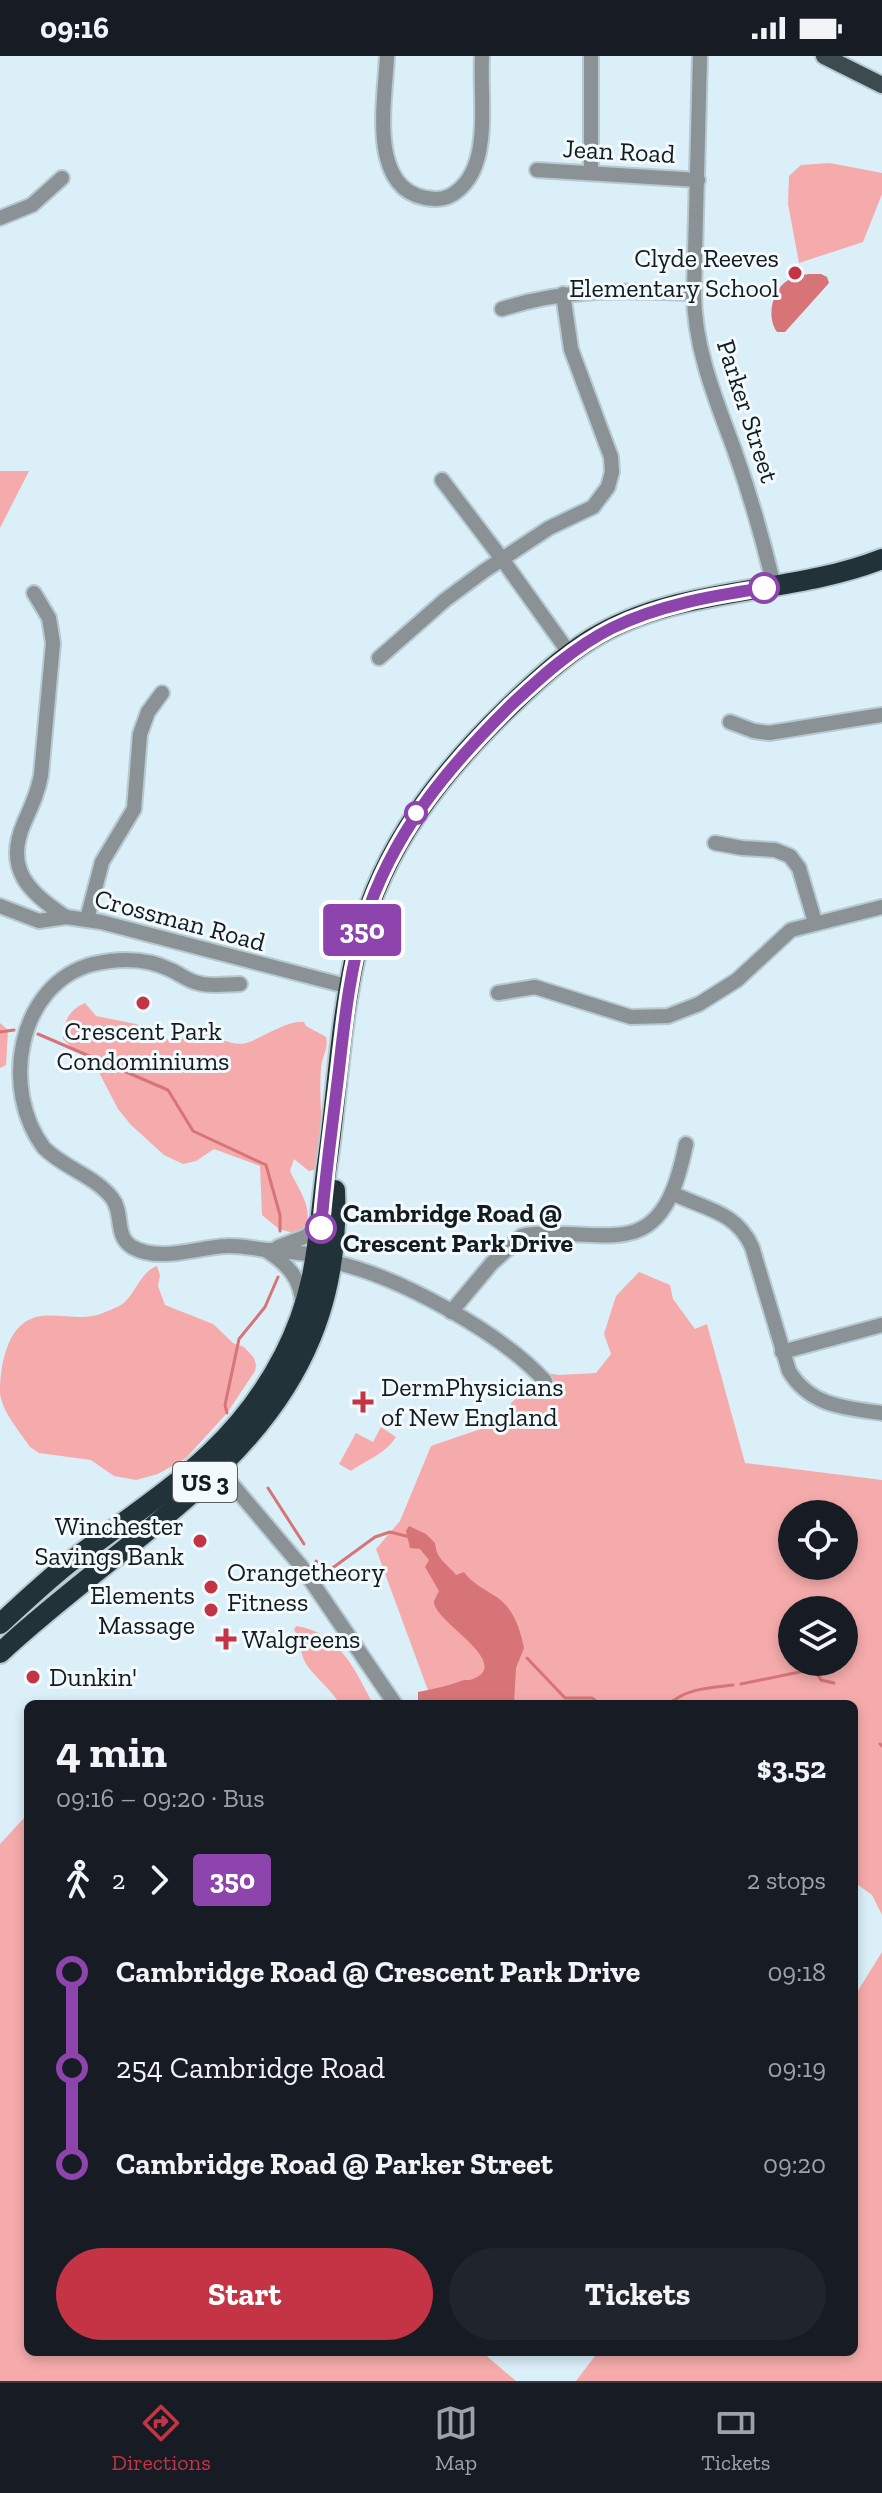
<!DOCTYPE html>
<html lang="en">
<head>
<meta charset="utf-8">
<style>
	body { margin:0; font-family:"Zilla Slab",serif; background:#20242c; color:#f1f3f6; height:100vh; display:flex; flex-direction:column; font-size:30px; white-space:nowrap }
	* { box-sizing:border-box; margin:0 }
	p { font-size:26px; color:#9ea1a6 }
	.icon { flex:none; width:44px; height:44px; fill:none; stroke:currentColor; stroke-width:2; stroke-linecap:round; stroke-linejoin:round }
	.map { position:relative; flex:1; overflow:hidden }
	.details { position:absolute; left:24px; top:1644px; width:834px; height:656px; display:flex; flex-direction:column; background:#171b24; border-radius:12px; box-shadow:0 4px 12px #0003 }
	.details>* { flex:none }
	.badge { padding:0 16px; border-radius:6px; font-size:28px; line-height:52px }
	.fabs { position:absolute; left:778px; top:1444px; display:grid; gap:16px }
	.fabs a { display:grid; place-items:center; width:80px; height:80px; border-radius:50%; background:#171b24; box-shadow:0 4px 12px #0003; font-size:40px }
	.map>.badge { position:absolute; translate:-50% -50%; box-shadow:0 0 0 4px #fff }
	.legs { display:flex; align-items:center; gap:12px; height:88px; padding:0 32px; font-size:26px }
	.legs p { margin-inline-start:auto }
	.overview { display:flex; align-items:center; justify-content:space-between; height:136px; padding:0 32px }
	h1 { font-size:44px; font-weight:700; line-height:60px }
	.cta { display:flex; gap:16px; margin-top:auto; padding:16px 32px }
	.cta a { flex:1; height:92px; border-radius:48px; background:#c43444; color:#fff; font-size:32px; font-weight:700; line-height:92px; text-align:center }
	.cta a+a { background:#20242c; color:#f1f3f6 }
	ul { padding:0 32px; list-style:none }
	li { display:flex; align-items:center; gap:28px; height:96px; font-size:30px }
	li i { display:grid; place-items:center; width:12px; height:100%; margin:0 10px; background:currentColor }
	li i::after { content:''; width:20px; height:20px; margin:-10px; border:6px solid; border-radius:50%; background:#171b24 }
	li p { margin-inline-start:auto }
	li:first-child i { background:linear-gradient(#0000 50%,currentColor 0) }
	li:last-child i { background:linear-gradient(currentColor 50%,#0000 0) }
	.status { display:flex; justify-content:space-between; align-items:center; height:56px; padding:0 40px; background:#171b24; direction:ltr }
	.status svg { height:22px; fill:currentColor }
	.tab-bar { display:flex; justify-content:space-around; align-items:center; height:112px; border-top:2px solid #363941; background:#171b24; font-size:22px; color:#9ea1a6 }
	.tab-bar a { display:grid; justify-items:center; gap:4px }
	.tab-bar .active { color:#c43444 }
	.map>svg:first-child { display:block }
	.green { fill:#f5abab; fill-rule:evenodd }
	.water { fill:#d77477 }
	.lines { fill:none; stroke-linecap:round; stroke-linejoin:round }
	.stream { stroke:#d77477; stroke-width:3 }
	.minor-casing { stroke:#b7c9d1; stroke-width:18 }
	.major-casing { stroke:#b7c9d1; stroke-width:20 }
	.highway-casing { stroke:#b7c9d1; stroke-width:24 }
	.minor { stroke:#8a9296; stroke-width:14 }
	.major { stroke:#3d4b51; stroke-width:16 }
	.highway { stroke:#223239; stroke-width:20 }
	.line-1-casing { stroke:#fff; stroke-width:18 }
	.line-1 { stroke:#8e44ad; stroke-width:12 }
	.poi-dot { fill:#c43444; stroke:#f2fafe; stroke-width:3 }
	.stop-1-dot { fill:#fff; stroke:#8e44ad; stroke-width:4 }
	.labels { text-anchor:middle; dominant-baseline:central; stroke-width:6; stroke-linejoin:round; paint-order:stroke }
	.shield { fill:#f2fafe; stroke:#575e61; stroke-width:2 }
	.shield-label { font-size:24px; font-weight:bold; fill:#141b1e }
	.street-label { font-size:26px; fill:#141b1e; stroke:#f2fafe }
	.poi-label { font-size:26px; fill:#141b1e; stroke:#f2fafe; text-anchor:start }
	.stop-label { font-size:26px; font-weight:bold; fill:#141b1e; stroke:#f2fafe; text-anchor:start }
</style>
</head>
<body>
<div class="status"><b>09:16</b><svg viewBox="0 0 49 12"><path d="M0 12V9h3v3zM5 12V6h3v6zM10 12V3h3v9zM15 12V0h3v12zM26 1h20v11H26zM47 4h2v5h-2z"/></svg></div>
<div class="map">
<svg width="882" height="2325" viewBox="0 0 882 2325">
	<rect width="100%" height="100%" fill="#dbeff8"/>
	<g class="green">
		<path d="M 830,107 L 882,117 L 882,138 L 863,186 L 799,207 L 788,148 L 789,120 L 801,109 Z"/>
		<path d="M 0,415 L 29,415 L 0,472 Z"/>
		<path d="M 85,947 L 96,960 L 136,968 L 173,986 C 183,984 192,975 203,977 C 215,980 233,991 246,987 C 263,982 287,964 304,966 L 306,970 L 326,981 C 329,991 322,1001 321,1012 C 318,1046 326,1080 317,1113 L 309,1115 L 294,1103 L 290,1115 C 298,1133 321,1161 297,1178 L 279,1173 L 262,1159 L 260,1110 L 214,1093 L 196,1105 L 183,1108 L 164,1099 L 131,1069 L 118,1053 L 92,1003 L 72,992 L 63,983 C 64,966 68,954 85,947 Z"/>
		<path d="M 0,967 L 8,974 L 6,1009 L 0,1012 Z"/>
		<path d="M 157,1210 L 160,1219 L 158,1230 L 165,1249 L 213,1268 L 233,1287 L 244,1291 L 254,1302 L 256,1309 L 255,1315 L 227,1357 L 186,1402 L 158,1418 L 136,1424 L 114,1420 L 91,1404 L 39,1397 L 30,1391 C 20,1376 3,1357 0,1338 C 0,1311 6,1269 36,1261 C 58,1256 82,1266 103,1257 C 110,1254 119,1251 125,1246 C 136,1235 142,1215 157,1210 Z"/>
		<path d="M 639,1216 L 670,1229 L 673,1243 L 695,1273 L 707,1268 L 745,1407 L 882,1424 L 882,1859 L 872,1839 L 854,1826 L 854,1648 L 433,1648 L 376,1493 L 400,1465 L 431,1390 L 510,1363 L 511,1347 L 546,1317 L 559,1319 L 596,1317 L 611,1298 L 604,1278 L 616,1240 ZM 792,1458 L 844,1458 L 844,1510 L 792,1510 ZM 792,1554 L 844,1554 L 844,1606 L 792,1606 Z"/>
		<path d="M 381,1371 L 396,1381 C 385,1398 368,1403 351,1415 L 339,1408 L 356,1377 L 373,1386 Z"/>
		<path d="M 296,1570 C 339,1576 355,1614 373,1648 L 340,1648 C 331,1633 309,1616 304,1604 C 299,1593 302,1584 294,1574 Z"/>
		<path d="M 24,1762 L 28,1762 L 28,2296 L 482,2296 L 516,2325 L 0,2325 L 0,1788 Z"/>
		<path d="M 882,1896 L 882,2325 L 576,2325 L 598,2296 L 854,2296 L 854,1941 Z"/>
	</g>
	<g class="water">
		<path d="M 810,218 L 821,218 L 827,221 L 829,227 L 785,276 L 777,276 C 766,261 772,232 790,223 C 796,219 803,219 810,218 Z"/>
		<path d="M 409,1470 L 426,1478 L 435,1487 C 437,1505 447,1507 456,1519 L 464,1516 C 472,1527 484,1533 495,1540 C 513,1551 520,1572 524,1592 L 516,1612 L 514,1648 L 418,1648 L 418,1636 C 433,1633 448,1630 461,1625 C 465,1623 469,1625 473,1623 C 514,1607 433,1565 434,1546 C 434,1544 438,1537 439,1535 L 425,1511 L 429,1504 L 420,1493 L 410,1492 L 406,1475 Z"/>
	</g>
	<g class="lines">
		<g class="stream">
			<path d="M 0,976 L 14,974"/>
			<path d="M 38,978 L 168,1034 L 193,1075 L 266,1109 L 280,1159 L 280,1175"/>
			<path d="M 227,1357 L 225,1349 L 239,1283 L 265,1251 L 278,1221"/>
			<path d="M 268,1432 L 304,1488"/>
			<path d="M 316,1505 L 327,1516 L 375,1481 L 390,1476 L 410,1481"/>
			<path d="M 527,1602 L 565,1642 L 592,1642 L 600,1648"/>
			<path d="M 741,1628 L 814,1613 L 821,1624 L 834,1627"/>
			<path d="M 669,1648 C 687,1632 710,1632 733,1629"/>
			<path d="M 880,1688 L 882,1690"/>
		</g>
		<g class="minor-casing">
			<g id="minor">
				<path d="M 387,0 C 385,46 366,140 435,143 C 454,144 469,126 475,110 C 487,79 480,33 482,0"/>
				<path d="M 591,0 L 591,116"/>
				<path d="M 700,0 L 694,237 C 694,291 715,342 734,393 C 750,438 763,484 774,530"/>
				<path d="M 537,114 L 698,124"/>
				<path d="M 0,162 L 32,149 L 62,122"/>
				<path d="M 502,253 C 569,231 625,235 694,237"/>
				<path d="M 442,424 L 502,503 L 570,598"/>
				<path d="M 34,537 L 49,562 L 53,587 L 41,719 C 38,737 31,751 24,767 C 4,813 29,837 66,861"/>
				<path d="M 379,602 L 445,544 L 484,515 L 549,472 L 593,451 L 608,431 L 612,416 L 611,401 L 571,293 L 563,238"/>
				<path d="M 730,666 L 754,675 L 769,677 L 882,659"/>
				<path d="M 715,787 L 742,792 L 775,794 L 790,800 L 799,812 L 815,866"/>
				<path d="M 0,850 L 39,865 L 66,861 L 101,866 L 350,931"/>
				<path d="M 87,863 L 102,806 L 134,753 L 140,678 L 148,656 L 162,637"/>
				<path d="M 240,928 C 227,928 211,931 198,927 C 188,925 180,918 171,914 C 147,902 119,902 93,908 C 17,928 0,1034 44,1092 C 64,1112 95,1120 112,1142 C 124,1157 114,1180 132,1191 C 161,1207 197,1191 227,1190 C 242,1189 255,1193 269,1194 C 286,1196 301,1196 317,1200"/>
				<path d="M 498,937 L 535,931 L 631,961 L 668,960 L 699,948 L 737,924 L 791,874 L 882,851"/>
				<path d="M 672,1137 C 704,1153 736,1155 752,1191 L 789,1315 C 810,1350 845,1352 882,1357"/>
				<path d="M 278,1191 L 307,1180 L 319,1165"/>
				<path d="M 267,1195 C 287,1208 302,1223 302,1248"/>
				<path d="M 333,1206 C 398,1220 500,1276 545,1325"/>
				<path d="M 451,1256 L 492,1207 L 522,1180 C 536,1176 552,1178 566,1178 C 586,1178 609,1182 629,1177 C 668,1169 679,1121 686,1088"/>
				<path d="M 782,1296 L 882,1269"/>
				<path d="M 219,1413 L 301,1510 L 395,1648"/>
			</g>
		</g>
		<g class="major-casing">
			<path id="major" d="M 824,0 L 882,29"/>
		</g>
		<g class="highway-casing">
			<g id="highway">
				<path d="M 0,1568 C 24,1546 48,1523 74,1503 C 158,1439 234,1397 284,1299 C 320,1229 317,1176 328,1101 C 338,1029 341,954 359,884 C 383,790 441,717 509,651 C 535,626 561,602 591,583 C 678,529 788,540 882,503"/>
				<path d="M 0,1597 C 151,1456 345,1375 335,1134"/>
			</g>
		</g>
		<use href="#minor" class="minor"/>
		<use href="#major" class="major"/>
		<use href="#highway" class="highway"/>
	</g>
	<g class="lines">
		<g class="line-1-casing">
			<path id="line-1" d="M 321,1172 C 325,1122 332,1072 338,1022 C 344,970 349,917 364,867 C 391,779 447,712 511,649 C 542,620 574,591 612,572 C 659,549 712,540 764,532"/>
		</g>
		<use href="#line-1" class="line-1"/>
	</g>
	<g class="poi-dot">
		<circle cx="795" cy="217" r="8"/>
		<circle cx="143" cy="947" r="8"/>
		<path d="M359 1334h8v8h8v8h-8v8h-8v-8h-8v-8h8z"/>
		<circle cx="200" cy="1485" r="8"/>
		<circle cx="211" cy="1531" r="8"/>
		<circle cx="211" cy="1554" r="8"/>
		<path d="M222 1571h8v8h8v8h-8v8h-8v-8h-8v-8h8z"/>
		<circle cx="33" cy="1621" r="8"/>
	</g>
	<g class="stop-1-dot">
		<circle cx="764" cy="532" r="14"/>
		<circle cx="416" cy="757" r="10"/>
		<circle cx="321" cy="1172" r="14"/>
	</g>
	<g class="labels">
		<rect class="shield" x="173" y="1406" width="64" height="40" rx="6"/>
		<g class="shield-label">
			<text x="205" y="1426">US 3</text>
		</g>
		<g class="street-label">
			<text transform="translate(619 95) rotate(3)">Jean Road</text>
			<text transform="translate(748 355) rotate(72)">Parker Street</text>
			<text transform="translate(180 864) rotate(15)">Crossman Road</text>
		</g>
		<g class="poi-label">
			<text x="779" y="202" text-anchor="end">Clyde Reeves<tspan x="779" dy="30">Elementary School</tspan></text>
			<text x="143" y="975" text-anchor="middle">Crescent Park<tspan x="143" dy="30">Condominiums</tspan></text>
			<text x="381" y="1331">DermPhysicians<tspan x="381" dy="30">of New England</tspan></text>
			<text x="184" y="1470" text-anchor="end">Winchester<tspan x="184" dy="30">Savings Bank</tspan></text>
			<text x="227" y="1516">Orangetheory<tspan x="227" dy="30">Fitness</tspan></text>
			<text x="195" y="1539" text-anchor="end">Elements<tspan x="195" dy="30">Massage</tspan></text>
			<text x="242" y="1583">Walgreens</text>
			<text x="49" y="1621">Dunkin'</text>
		</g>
		<g class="stop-label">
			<text x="343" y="1157">Cambridge Road @<tspan x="343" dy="30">Crescent Park Drive</tspan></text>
		</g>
	</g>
</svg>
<div class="fabs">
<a><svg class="icon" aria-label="locate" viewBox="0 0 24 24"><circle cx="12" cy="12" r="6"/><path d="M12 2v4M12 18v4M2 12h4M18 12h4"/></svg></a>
<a><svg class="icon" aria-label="layers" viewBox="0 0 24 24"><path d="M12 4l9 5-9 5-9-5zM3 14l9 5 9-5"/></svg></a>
</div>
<b class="badge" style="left:362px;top:874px;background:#8e44ad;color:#fff">350</b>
<section class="details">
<div class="overview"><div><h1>4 min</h1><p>09:16 – 09:20 · Bus</p></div><b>$3.52</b></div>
<div class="legs"><svg class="icon" aria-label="walk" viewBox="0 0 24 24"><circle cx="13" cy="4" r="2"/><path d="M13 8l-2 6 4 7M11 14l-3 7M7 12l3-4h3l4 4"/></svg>2<svg class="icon" aria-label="forward" viewBox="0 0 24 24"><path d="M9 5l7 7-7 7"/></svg><b class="badge" style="background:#8e44ad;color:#fff">350</b><p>2 stops</p></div>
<ul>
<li><i style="color:#8e44ad"></i><b>Cambridge Road @ Crescent Park Drive</b><p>09:18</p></li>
<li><i style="color:#8e44ad"></i><span>254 Cambridge Road</span><p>09:19</p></li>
<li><i style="color:#8e44ad"></i><b>Cambridge Road @ Parker Street</b><p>09:20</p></li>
</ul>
<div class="cta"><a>Start</a><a>Tickets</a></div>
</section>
</div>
<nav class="tab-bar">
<a class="active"><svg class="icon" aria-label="directions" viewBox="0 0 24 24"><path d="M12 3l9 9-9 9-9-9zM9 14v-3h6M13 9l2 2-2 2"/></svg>Directions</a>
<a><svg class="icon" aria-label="map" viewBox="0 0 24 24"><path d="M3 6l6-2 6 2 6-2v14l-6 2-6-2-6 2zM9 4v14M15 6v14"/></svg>Map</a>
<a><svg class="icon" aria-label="tickets" viewBox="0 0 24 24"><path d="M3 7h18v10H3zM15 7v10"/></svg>Tickets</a>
</nav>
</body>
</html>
